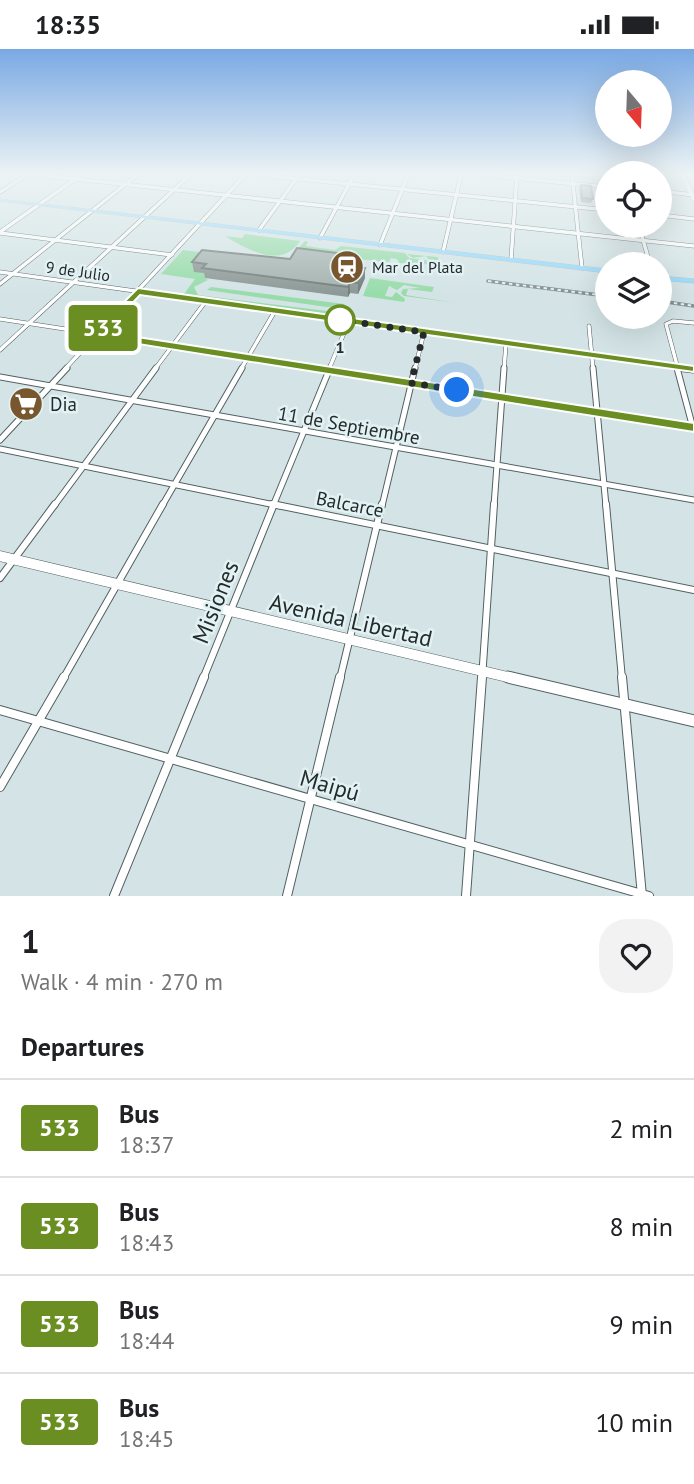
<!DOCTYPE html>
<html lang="en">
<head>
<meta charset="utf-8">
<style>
	body { margin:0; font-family:"PT Sans",sans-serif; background:#f2f2f2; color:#202124; height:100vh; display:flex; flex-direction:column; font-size:26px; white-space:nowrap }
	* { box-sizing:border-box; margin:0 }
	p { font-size:23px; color:#757577 }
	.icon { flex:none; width:38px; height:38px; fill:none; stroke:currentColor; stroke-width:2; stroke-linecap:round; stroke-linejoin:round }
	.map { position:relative; height:847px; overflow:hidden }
	.sheet { display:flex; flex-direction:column; background:#fff; flex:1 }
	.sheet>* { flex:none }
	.badge { padding:0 14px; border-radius:5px; font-size:24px; line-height:46px }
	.needle { width:46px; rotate:161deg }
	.fabs { position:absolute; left:595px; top:21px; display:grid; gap:14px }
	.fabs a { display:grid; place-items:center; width:77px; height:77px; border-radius:50%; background:#fff; box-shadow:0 7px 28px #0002; font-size:35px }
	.you { position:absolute; width:35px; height:35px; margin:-18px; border:5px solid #fff; border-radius:50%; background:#1a73e8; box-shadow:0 0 0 10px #1a73e833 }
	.map>.badge { position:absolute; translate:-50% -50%; box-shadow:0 0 0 4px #fff }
	h2 { padding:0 21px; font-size:26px; line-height:63px }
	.round { display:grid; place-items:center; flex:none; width:74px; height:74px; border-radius:28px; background:#f2f2f2 }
	.head { display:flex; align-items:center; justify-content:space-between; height:119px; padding:0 21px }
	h1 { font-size:33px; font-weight:800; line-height:52px }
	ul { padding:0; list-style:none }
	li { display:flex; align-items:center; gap:21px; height:98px; padding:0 21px; border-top:2px solid #e0e0e0 }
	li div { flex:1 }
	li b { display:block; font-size:26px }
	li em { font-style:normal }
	li .badge { min-width:77px; font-weight:700; text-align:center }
	.status { display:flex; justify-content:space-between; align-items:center; height:49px; padding:0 35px; background:#fff; direction:ltr }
	.status svg { height:19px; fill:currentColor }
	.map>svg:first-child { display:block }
	.green { fill:#98dcaa }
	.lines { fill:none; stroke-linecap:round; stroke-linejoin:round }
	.minor-far3-casing { stroke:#526062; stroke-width:4.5 }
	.minor-far2-casing { stroke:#526062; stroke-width:7 }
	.minor-far1-casing { stroke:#526062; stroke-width:8 }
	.minor-casing { stroke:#526062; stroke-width:10 }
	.secondary-far2-casing { stroke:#526062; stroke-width:5 }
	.secondary-far1-casing { stroke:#526062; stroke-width:11 }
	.secondary-casing { stroke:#526062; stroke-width:13 }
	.primary-casing { stroke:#bebfbf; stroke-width:1 }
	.minor-far3 { stroke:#fff; stroke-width:3.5 }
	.minor-far2 { stroke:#fff; stroke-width:5 }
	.minor-far1 { stroke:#fff; stroke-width:6 }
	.minor { stroke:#fff; stroke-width:8 }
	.secondary-far2 { stroke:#fff; stroke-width:4.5 }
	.secondary-far1 { stroke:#fff; stroke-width:10 }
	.secondary { stroke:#fff; stroke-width:11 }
	.primary { fill:#94dafd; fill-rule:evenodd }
	.rail-casing { stroke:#859091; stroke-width:3.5 }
	.rail { stroke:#e2f2f4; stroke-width:2; stroke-dasharray:3.5; stroke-linecap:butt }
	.wall { fill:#8d9996 }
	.shaded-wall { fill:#737d7a }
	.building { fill:#a4b2af; stroke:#737d7a; stroke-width:2 }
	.line { fill:#6b8e23; stroke:#fff; stroke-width:2 }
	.walk { stroke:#252b2b; stroke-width:7; stroke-dasharray:0 12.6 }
	.stop-dot { fill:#fff; stroke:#6b8e23; stroke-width:3.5 }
	.labels { text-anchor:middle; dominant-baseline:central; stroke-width:5; stroke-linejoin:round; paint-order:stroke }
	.far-poi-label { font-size:16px; fill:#252b2b; stroke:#e2f2f4; text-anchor:start }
	.far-street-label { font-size:16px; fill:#252b2b; stroke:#e2f2f4 }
	.far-stop-label { font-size:16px; font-weight:bold; fill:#252b2b; stroke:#e2f2f4 }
	.poi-label { font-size:19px; fill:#252b2b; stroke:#e2f2f4; text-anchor:start }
	.street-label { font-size:19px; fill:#252b2b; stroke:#e2f2f4 }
	.near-street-label { font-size:23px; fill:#252b2b; stroke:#e2f2f4 }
</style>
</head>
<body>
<div class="status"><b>18:35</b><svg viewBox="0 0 49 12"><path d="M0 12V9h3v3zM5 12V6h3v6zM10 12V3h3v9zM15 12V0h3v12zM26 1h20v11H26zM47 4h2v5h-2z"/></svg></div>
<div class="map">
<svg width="694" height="847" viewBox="0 0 694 847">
	<rect width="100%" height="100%" fill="#d4e4e6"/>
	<g class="green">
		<path d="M 245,185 L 300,192 C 282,221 246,200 225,187 L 242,189 Z"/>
		<path d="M 305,192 L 308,193 L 306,197 L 335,201 L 341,197 L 405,204 L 409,209 L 430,212 L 426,207 L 413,209 L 407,205 L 437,208 L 444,216 L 399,214 L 397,210 L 391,209 L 389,213 L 294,204 Z"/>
		<path d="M 183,201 L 265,211 L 208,225 L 205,229 L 208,231 L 194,238 L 198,246 L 343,264 L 346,268 L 184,245 L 195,230 L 161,225 Z"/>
		<path d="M 370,229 L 434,238 L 432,243 L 408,240 L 406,246 L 456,254 L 404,247 L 401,244 L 403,240 L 420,239 L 404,236 L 397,241 L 389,237 L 385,247 L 392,248 L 396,243 L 405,250 L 404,253 L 363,247 Z"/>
		<path d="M 211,238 L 344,255 L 346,257 L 327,258 L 207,241 Z"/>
	</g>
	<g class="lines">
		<g class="minor-far3-casing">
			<g id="minor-far3">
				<path d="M 38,126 L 694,197"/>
				<path d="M 260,126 L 607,161"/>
				<path d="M 485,126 L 607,138"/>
				<path d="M 572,126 L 582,219"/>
				<path d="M 660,142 L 694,146"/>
				<path d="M 0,143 L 27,126"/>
				<path d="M 660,166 L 694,170"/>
				<path d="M 639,177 L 650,215"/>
				<path d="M 259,181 L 299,126"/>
				<path d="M 0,183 L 81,126"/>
				<path d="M 0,184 L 172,206"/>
				<path d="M 320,189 L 354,126"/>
				<path d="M 380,196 L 408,126"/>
				<path d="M 443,203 L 461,126"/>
				<path d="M 511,211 L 517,126"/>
				<path d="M 0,223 L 690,320"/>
				<path d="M 0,235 L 137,126"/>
				<path d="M 0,270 L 324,320"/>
				<path d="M 589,277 L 593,320"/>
				<path d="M 0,301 L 190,126"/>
				<path d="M 65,320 L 245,126"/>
				<path d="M 155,320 L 206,252"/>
				<path d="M 241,320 L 275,262"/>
				<path d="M 329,320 L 349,272"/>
				<path d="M 415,320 L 424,283"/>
				<path d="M 504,320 L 506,295"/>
				<path d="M 678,320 L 666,275 L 673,272 L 694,274"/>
			</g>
		</g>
		<g class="minor-far2-casing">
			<g id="minor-far2">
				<path d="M 313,319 L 694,378"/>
				<path d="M 593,319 L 606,457"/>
				<path d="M 677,319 L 694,321"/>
				<path d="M 677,319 L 693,379"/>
				<path d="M 0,328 L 694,451"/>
				<path d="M 0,391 L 67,319"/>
				<path d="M 0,400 L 280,457"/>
				<path d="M 54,457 L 156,319"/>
				<path d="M 162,457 L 242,319"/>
				<path d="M 273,457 L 330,319"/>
				<path d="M 382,457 L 415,319"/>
				<path d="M 494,457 L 504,319"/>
			</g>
		</g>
		<g class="minor-far1-casing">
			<g id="minor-far1">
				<path d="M 272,455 L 694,541"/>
				<path d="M 606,455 L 622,630"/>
				<path d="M 0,529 L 55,455"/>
				<path d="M 63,630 L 163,455"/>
				<path d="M 203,630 L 274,455"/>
				<path d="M 340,630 L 382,455"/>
				<path d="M 482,630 L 494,455"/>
			</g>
		</g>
		<g class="minor-casing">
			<g id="minor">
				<path d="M 622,628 L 642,847"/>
				<path d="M 0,661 L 649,847"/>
				<path d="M 0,738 L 64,628"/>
				<path d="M 114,847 L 204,628"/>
				<path d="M 287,847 L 340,628"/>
				<path d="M 466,847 L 482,628"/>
			</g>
		</g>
		<g class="secondary-far2-casing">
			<path id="secondary-far2" d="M 683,126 L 694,150"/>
		</g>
		<g class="secondary-far1-casing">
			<path id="secondary-far1" d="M 0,507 L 516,630"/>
		</g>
		<g class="secondary-casing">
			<path id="secondary" d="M 508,628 L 694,672"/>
		</g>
		<g class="primary-casing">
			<g id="primary">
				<path d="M 0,150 L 607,220 L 607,224 L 0,152 Z"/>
				<path d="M 660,227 L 694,230 L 694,234 L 660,231 Z"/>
			</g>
		</g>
		<use href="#minor-far3" class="minor-far3"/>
		<use href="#minor-far2" class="minor-far2"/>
		<use href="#minor-far1" class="minor-far1"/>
		<use href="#minor" class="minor"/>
		<use href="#secondary-far2" class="secondary-far2"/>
		<use href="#secondary-far1" class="secondary-far1"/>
		<use href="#secondary" class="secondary"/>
		<use href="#primary" class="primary"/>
		<g class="rail-casing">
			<g id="rail">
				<path d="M 488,232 L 607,247"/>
				<path d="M 660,252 L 694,257"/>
			</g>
		</g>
		<use href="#rail" class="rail"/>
	</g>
	<g class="wall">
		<path d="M 581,136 L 593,150 L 591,154 L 581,153 L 579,140 Z"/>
		<path d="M 337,204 L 337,215 L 365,219 L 365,229 L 358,245 L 350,244 L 348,248 L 205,229 L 204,224 L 194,223 L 192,213 L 290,210 Z"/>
	</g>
	<g class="shaded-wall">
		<path d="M 337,204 L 337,214 L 332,225 L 332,215 Z"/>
		<path d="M 365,219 L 365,229 L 358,245 L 358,234 Z"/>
		<path d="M 350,233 L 350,244 L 348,248 L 348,238 Z"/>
	</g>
	<g class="building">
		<path d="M 581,136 L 591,137 L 593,150 L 582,149 Z"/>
		<path d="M 297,199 L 337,204 L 332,215 L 365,219 L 358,234 L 350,233 L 348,238 L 202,219 L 206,215 L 192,213 L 202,201 L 290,210 Z"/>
	</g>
	<linearGradient id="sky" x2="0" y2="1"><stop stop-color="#79a9e3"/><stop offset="0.51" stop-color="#ecf3f4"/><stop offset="1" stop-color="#ecf3f4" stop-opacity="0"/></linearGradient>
	<rect width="694" height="245" fill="url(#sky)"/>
	<path class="line" d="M 138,239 L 694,317 L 694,323 L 140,246 L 105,283 L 694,374 L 694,383 L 94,288 L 94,283 Z"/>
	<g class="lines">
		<path class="walk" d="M 340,271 L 424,283 L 411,334 L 457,341"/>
	</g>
	<defs>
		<g id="station-disc" transform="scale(1.75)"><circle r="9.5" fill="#78572e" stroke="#e2f2f4"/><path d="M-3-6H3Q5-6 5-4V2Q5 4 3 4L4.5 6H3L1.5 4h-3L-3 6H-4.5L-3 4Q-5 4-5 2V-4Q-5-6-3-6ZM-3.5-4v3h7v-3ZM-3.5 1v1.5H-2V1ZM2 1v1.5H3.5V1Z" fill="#fff"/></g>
		<g id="supermarket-disc" transform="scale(1.75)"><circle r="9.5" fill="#78572e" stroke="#e2f2f4"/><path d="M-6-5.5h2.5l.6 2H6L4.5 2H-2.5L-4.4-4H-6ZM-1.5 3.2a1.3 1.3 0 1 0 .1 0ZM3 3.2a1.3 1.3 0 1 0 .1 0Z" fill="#fff"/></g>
	</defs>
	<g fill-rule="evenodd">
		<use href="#station-disc" x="347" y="218"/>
		<use href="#supermarket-disc" x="26" y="355"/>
	</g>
	<circle class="stop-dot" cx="340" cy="271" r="14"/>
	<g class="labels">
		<g class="far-poi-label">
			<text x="372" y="218">Mar del Plata</text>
		</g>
		<g class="far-street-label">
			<text transform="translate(78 222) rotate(8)">9 de Julio</text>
		</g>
		<g class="far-stop-label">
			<text x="340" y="298">1</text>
		</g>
		<g class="poi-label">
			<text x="50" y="355">Dia</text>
		</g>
		<g class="street-label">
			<text transform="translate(349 376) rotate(10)">11 de Septiembre</text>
			<text transform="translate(350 455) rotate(11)">Balcarce</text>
		</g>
		<g class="near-street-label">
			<text transform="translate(215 553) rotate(-68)">Misiones</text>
			<text transform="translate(351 571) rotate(13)">Avenida Libertad</text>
			<text transform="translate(330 736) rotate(16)">Maipú</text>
		</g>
	</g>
</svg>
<div class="fabs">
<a><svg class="needle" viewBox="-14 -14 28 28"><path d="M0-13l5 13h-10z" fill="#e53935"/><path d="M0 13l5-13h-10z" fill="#757577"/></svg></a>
<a><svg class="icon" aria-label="locate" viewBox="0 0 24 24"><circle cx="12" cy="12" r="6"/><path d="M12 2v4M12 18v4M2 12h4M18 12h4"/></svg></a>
<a><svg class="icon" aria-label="layers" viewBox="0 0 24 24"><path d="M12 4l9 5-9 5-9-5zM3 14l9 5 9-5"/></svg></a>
</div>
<div class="you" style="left:457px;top:341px"></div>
<b class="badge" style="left:103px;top:279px;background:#6b8e23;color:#fff">533</b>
</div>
<section class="sheet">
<div class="head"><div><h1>1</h1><p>Walk · 4 min · 270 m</p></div><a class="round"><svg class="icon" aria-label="heart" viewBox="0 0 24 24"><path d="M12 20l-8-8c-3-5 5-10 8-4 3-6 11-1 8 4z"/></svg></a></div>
<h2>Departures</h2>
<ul>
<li><span class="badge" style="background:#6b8e23;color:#fff">533</span><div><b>Bus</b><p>18:37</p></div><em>2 min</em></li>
<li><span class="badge" style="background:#6b8e23;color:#fff">533</span><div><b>Bus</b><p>18:43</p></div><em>8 min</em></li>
<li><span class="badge" style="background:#6b8e23;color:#fff">533</span><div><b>Bus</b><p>18:44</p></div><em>9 min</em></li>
<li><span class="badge" style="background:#6b8e23;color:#fff">533</span><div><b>Bus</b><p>18:45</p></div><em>10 min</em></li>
</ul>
</section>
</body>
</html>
